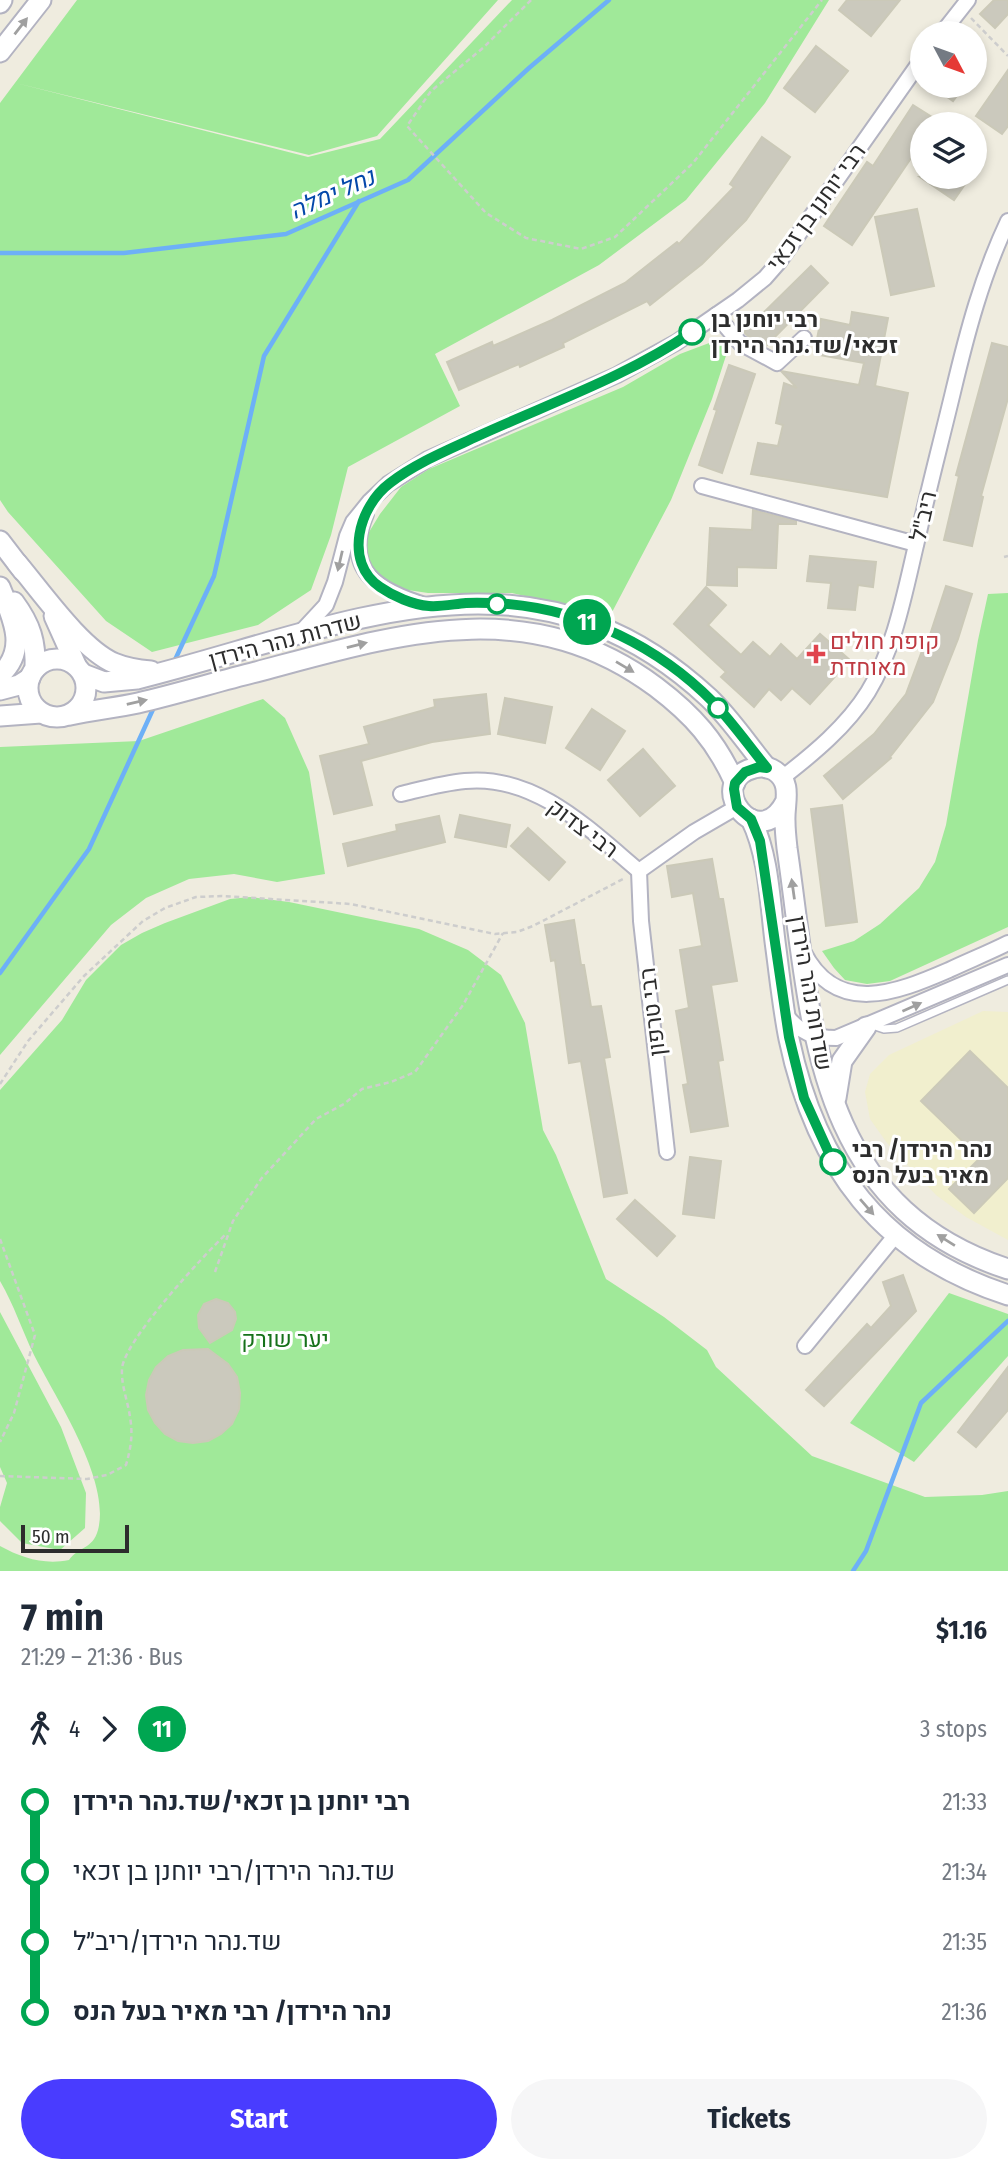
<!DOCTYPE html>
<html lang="en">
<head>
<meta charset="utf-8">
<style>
	body { margin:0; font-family:"Fira Sans Condensed",Heebo,sans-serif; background:#f6f6f7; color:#1f2937; height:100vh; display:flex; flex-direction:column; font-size:26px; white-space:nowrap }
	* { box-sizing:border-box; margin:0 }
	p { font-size:23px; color:#747a83 }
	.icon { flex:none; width:38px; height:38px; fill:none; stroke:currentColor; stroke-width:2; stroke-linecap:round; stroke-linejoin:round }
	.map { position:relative; height:1571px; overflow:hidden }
	.sheet { display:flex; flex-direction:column; background:#fff; flex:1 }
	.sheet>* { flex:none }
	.badge { padding:0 14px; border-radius:23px; font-size:24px; line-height:46px }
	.needle { width:46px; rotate:131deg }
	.tools { position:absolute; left:910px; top:21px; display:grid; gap:14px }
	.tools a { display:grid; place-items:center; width:77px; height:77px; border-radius:50%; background:#fff; box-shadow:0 4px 10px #0003; font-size:35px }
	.scale { position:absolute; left:21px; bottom:18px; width:108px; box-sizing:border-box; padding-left:7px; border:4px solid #2d2d2d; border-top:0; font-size:19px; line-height:24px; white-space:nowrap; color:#2d2d2d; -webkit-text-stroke:5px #fff; paint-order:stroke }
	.map>.badge { position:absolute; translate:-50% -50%; box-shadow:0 0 0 4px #fff }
	.legs { display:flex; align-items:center; gap:10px; height:77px; padding:0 21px; font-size:23px }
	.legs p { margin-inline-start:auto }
	.head { display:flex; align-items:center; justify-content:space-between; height:119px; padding:0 21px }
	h1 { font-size:38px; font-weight:700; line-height:52px }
	.primary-button { display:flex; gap:14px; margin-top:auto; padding:14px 21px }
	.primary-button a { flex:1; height:80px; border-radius:42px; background:#493cff; color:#fff; font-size:28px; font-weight:700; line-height:80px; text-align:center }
	.primary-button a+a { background:#f6f6f7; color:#1f2937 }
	ul { padding:0 21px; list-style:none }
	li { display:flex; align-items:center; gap:24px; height:70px; font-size:26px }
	li i { display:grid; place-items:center; width:10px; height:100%; margin:0 9px; background:currentColor }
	li i::after { content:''; width:18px; height:18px; margin:-9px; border:5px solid; border-radius:50%; background:#fff }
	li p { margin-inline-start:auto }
	li:first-child i { background:linear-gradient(#0000 50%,currentColor 0) }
	li:last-child i { background:linear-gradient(currentColor 50%,#0000 0) }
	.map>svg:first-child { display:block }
	.education { fill:#f1efce }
	.green { fill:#a0e999 }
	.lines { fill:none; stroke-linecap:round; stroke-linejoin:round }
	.stream { stroke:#6db0f7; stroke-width:4.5 }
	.building { fill:#cbc9bd; stroke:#cbc9b8; stroke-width:2 }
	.service-casing { stroke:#b3b3c1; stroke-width:10 }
	.minor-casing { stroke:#b3b3c1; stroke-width:18 }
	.secondary-casing { stroke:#b3b3c1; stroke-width:23 }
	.path { stroke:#cdcdcd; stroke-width:2.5; stroke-dasharray:5 3.5; stroke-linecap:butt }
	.service { stroke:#fff; stroke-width:7 }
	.minor { stroke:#fff; stroke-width:14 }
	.secondary { stroke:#fff; stroke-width:19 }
	.oneway { fill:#a0a0a0 }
	.line-1-casing { stroke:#fff; stroke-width:16 }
	.line-1 { stroke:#00a651; stroke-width:10 }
	.stop-1-dot { fill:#fff; stroke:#00a651; stroke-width:3.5 }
	.health-dot { fill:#e0444e; stroke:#fff; stroke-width:2.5 }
	.labels { text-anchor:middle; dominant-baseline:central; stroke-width:6; stroke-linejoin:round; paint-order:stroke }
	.street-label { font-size:23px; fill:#2d2d2d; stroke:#fff }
	.stop-label { font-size:23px; font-weight:bold; fill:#2d2d2d; stroke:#fff; text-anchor:start }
	.health-label { font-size:23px; fill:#be3a42; stroke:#fff; text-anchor:start }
	.park-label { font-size:23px; fill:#16711a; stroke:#fff }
	.water-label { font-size:24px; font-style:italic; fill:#0448aa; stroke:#fff }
</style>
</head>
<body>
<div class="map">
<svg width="1008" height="1571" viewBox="0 0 1008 1571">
	<rect width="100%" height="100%" fill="#efecdf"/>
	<path class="education" d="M 983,1011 L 1008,1012 L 1008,1240 L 966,1217 L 936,1195 L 887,1143 L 870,1119 L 865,1092 L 870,1074 L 889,1055 Z"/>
	<g class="green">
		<path d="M 77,0 L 498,0 L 377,136 L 309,155 L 16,83 L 308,157 L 380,139 L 512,0 L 829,0 L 765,103 L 686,200 L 599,265 L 435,354 L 460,406 L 348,467 L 331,535 L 311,590 L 258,625 L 152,652 L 106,621 L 8,512 L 0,500 L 0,103 Z"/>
		<path d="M 733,334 L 712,399 L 671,500 L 610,616 L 512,593 L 428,593 L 401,589 L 378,577 L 366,557 L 366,537 L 380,514 L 401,487 L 429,469 L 623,387 L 680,354 Z"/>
		<path d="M 1008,593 L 1008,927 L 890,981 L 867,984 L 845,980 L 834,968 L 822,951 L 854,941 L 880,924 L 919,888 L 935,862 L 946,825 L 978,640 L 988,594 Z"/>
		<path d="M 263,699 L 285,718 L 309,772 L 325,874 L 277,882 L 234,874 L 189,879 L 146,898 L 111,925 L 0,1055 L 0,747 L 139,741 Z"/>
		<path d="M 250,897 L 289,902 L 419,929 L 468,950 L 501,975 L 525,1023 L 543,1130 L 556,1155 L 606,1279 L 664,1317 L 707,1350 L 716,1367 L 812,1456 L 925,1497 L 982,1495 L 1008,1491 L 1008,1571 L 0,1571 L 0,1546 C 22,1558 44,1565 69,1560 C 78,1547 93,1549 98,1530 C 111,1480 56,1399 34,1355 C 22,1330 14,1305 0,1281 L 0,1090 L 62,1020 L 86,980 L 121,945 L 142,933 L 165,923 L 230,899 Z"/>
		<path d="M 949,1293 L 1008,1314 L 1008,1356 L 914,1462 L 850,1423 Z"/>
		<path d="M 0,1312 L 61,1427 L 86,1493 L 85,1528 L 60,1550 L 22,1543 L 0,1521 L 0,1507 L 7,1483 L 0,1467 Z"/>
	</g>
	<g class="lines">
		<g class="stream">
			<path d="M 0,253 L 124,253 L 286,234 L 408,180 L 529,68 L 609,0"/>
			<path d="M 174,662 L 214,576 L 264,356 L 359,201"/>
			<path d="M 0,973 L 89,849 L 155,705"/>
			<path d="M 853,1571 L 866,1551 L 921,1403 L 1008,1321"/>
		</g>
	</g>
	<g class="building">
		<path d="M 847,0 L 900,0 L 871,36 L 839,10 Z"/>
		<path d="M 994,0 L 1008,0 L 1008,14 L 995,28 L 980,14 Z"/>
		<path d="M 816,46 L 848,71 L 815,112 L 784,88 Z"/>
		<path d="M 1008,70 L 1008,126 L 1002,134 L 976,116 Z"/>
		<path d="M 932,86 L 964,86 L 953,101 Z"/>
		<path d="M 913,105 L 943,124 L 922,124 L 922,142 L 852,245 L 824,226 L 867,162 L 873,166 Z"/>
		<path d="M 762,137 L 790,157 L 746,220 L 702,264 L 650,305 L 647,301 L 563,343 L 564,347 L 520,367 L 519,364 L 459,390 L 447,362 L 492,342 L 493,346 L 552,320 L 625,283 L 677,242 L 679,244 L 734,187 L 730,184 Z"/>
		<path d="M 920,177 L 970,177 L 954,200 Z"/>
		<path d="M 917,209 L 934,286 L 891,295 L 875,217 Z"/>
		<path d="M 811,266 L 828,283 L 766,346 L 748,336 L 744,332 Z"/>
		<path d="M 852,312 L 888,318 L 875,386 L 908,393 L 887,497 L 751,474 L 758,443 L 778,446 L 783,425 L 776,423 L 784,383 L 797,388 L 781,371 L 859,385 L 864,363 L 814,354 L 821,319 L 850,325 Z"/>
		<path d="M 992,343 L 1008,347 L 1008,398 L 981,496 L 983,497 L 972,546 L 944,540 L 959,476 L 956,475 Z"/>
		<path d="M 729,365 L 755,374 L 722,473 L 699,465 L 717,410 L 714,409 Z"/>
		<path d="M 753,510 L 796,521 L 796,524 L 778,524 L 776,568 L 737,567 L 737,586 L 707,585 L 710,528 L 752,530 Z"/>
		<path d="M 810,556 L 876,562 L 873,587 L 858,585 L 855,610 L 828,608 L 831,583 L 807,581 Z"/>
		<path d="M 946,586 L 972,594 L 958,639 L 933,702 L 890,757 L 891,758 L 843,799 L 824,776 L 874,734 L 906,694 L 925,643 L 927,644 Z"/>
		<path d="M 706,587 L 726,605 L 708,625 L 741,655 L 753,642 L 770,657 L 781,644 L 797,659 L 820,634 L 850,660 L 810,704 L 792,688 L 781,700 L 769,689 L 754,707 L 721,677 L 726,672 L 674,624 Z"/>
		<path d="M 486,694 L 490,734 L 432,742 L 361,761 L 372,805 L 334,814 L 320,756 L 369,744 L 364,727 L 435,707 L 434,700 Z"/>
		<path d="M 505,698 L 552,707 L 545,743 L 498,734 Z"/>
		<path d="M 592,709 L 625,731 L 600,770 L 566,748 Z"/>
		<path d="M 643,749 L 675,786 L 640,816 L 608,780 Z"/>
		<path d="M 842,805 L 857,922 L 826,926 L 811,809 Z"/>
		<path d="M 460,815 L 510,825 L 506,847 L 455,837 Z"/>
		<path d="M 439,816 L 445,842 L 348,866 L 343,844 L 397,831 L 396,825 Z"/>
		<path d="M 528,828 L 565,862 L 549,880 L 511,846 Z"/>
		<path d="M 712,859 L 719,899 L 723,899 L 737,981 L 711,985 L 723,1060 L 718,1061 L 728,1126 L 691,1132 L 683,1085 L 688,1084 L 676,1011 L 689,1008 L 680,950 L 702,946 L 693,893 L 672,897 L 667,866 Z"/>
		<path d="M 574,920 L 581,965 L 584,965 L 591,1007 L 601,1006 L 610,1057 L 604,1058 L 627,1193 L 604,1197 L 581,1061 L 569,1063 L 555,960 L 551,961 L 545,925 Z"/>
		<path d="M 970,1051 L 1008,1088 L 1008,1178 L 974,1213 L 949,1189 L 980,1158 L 921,1101 Z"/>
		<path d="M 690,1157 L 721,1161 L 714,1218 L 683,1214 Z"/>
		<path d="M 635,1200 L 675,1236 L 657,1256 L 617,1219 Z"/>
		<path d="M 903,1275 L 916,1311 L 824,1406 L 806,1390 L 867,1324 L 871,1328 L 891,1306 L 883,1282 Z"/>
		<path d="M 216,1299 L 228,1303 L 235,1312 L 236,1319 L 232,1330 L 210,1343 L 199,1328 L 198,1315 L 204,1304 Z"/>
		<path d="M 208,1349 L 228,1364 L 237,1377 L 240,1393 L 239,1409 L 232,1424 L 221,1434 L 208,1441 L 193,1443 L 178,1441 L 165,1434 L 155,1423 L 148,1410 L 146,1395 L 149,1380 L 156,1367 L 168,1356 L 183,1350 Z"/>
		<path d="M 1008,1367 L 1008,1410 L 976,1447 L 958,1432 Z"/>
	</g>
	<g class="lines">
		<g class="service-casing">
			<path id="service" d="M 872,1025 L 884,1029 L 897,1028 L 1008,980"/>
		</g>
		<g class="minor-casing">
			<g id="minor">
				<path d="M 942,33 L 968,0"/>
				<path d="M 716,315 L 740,343 L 777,363 L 804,338"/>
				<path d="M 702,486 L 916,544"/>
				<path d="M 366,514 C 342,571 378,591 428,606"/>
				<path d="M 301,632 L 326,605 L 335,582 L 347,536 L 353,522 L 370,501 L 388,484 L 428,459 L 617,375 L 677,342 L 738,300 L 765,278 L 779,262 L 922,59"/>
				<path d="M 782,778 C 813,754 847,726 868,692 C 895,648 905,591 917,541 C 928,491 941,442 953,392 C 967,333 982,276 1008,221"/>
				<path d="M 401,794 C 422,789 443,783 465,781 C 535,774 589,829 639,871"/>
				<path d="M 639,871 L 641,921 L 667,1152"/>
				<path d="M 639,871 L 694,832 L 737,807"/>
				<path d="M 803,951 C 836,1017 896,993 949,970 C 968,961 988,953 1008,943"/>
				<path d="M 786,1015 C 800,1033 814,1038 836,1038 L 1008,965"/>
				<path d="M 805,1346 L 895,1236"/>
			</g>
		</g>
		<g class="secondary-casing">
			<g id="secondary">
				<path d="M 0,3 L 2,0"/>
				<path d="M 0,52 L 41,0"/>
				<path d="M 0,541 L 23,571"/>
				<path d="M 17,563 C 41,591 81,649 114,663 C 126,668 139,670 151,671"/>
				<path d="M 0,587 C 12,617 29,649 0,675"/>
				<path d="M 14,602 C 31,625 36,642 35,669"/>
				<path d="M 54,616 L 76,665"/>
				<circle cx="57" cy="688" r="29"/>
				<path d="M 83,674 L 104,682 L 137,679 C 342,628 528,530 709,698 C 731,719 747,744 767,768"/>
				<path d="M 0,690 L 19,685 L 30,678"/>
				<path d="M 70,715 C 92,710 115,708 138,703 C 177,694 216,682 256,672 C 395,635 527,591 656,687 C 693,715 716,741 735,783"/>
				<path d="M 0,716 L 41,713"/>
				<path d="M 786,801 C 758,857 702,781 754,768 C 761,766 769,767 775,771 C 793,783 784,803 785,821 C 785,830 786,839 787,848 C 812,1019 811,1205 1008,1269"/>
				<path d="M 751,819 C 770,858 770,907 776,949 C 780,979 783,1009 789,1039 C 816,1167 881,1254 1008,1295"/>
				<path d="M 836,1098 L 842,1061 L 866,1027"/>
			</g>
		</g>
		<g class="path">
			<path d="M 531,0 L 483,48 L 431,91 L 407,126 L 486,213 L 526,238 L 581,249 L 615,237 L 693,163 L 822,0"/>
			<path d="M 971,18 L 1008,56"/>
			<path d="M 1004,557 L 1008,556"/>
			<path d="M 0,1084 L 28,1041 L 84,976 L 143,921 L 165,908 L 196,897 L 222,896 L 351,904 L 495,934 L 517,932 L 533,926 L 625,878"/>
			<path d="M 0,1239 L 35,1335 L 14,1413 L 0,1442"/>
			<path d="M 215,1272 L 233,1221 L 261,1179 L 316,1119 L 344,1104 L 362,1089 L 391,1082 L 415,1072 L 463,1005 L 503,933"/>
			<path d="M 0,1476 L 87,1479 L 107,1475 L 126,1465 C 131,1448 133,1434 130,1417 C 128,1402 121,1385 122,1369 C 123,1342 204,1255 226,1234"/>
		</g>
		<use href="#service" class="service"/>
		<use href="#minor" class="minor"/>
		<use href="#secondary" class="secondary"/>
	</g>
	<defs><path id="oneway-solid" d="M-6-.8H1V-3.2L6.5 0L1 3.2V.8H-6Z" transform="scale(1.75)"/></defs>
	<g class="oneway">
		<use href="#oneway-solid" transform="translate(21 26) rotate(-52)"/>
		<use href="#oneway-solid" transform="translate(340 561) rotate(103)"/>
		<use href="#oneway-solid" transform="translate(357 645) rotate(-14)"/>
		<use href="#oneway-solid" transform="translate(625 667) rotate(31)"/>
		<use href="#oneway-solid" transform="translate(137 702) rotate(-13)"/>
		<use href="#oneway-solid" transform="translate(793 889) rotate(-98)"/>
		<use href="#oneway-solid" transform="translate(912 1007) rotate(-24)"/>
		<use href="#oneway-solid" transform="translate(867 1207) rotate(49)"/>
		<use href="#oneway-solid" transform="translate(946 1240) rotate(-148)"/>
	</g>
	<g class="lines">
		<g class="line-1-casing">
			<path id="line-1" d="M 692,332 C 626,377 550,403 478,436 C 448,450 416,463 390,483 C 359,506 343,562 380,587 C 393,596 413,605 429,606 C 441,607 454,604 466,603 C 480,602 494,603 508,604 C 585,611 659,647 713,702 C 733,723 749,746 767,768 L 759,767 L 745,772 L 735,783 L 734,789 L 737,807 L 751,819 L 760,841 L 789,1037 L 804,1098 L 833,1162"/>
		</g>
		<use href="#line-1" class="line-1"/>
	</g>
	<g class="stop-1-dot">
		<circle cx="692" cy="332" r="12"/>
		<circle cx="497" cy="604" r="9"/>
		<circle cx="718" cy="708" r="9"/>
		<circle cx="833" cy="1162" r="12"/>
	</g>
	<path class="health-dot" d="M812.5 643.5h7v7h7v7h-7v7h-7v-7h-7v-7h7z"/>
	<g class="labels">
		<g class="street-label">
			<text transform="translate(816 207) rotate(-54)">רבי יוחנן בן זכאי</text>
			<text transform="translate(923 516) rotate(-77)">ריב"ל</text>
			<text transform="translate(285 640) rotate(-15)">שדרות נהר הירדן</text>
			<text transform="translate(583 828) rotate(37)">רבי צדוק</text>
			<text transform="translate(811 993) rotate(80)">שדרות נהר הירדן</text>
			<text transform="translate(652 1012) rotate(-97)">רבי טרפון</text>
		</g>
		<g class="stop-label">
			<text x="711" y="319">רבי יוחנן בן<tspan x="711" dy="26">זכאי/שד.נהר הירדן</tspan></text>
			<text x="852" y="1149">נהר הירדן/ רבי<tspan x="852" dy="26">מאיר בעל הנס</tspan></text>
		</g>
		<g class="health-label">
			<text x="830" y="641">קופת חולים<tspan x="830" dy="26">מאוחדת</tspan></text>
		</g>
		<g class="park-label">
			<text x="285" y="1339">יער שורק</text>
		</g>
		<g class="water-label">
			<text transform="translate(332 194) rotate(-24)">נחל ימלה</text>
		</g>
	</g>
</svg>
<div class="tools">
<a><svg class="needle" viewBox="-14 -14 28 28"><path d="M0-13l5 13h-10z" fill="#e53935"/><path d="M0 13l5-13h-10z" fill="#747a83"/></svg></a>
<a><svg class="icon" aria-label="layers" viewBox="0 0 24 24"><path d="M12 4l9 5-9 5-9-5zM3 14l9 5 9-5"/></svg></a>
</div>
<div class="scale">50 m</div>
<b class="badge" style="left:587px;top:622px;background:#00a651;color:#fff">11</b>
</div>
<section class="sheet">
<div class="head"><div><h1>7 min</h1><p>21:29 – 21:36 · Bus</p></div><b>$1.16</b></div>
<div class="legs"><svg class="icon" aria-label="walk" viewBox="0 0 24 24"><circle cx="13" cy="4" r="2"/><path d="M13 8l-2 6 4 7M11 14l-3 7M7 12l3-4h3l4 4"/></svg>4<svg class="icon" aria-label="forward" viewBox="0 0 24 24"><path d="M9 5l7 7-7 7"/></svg><b class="badge" style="background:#00a651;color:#fff">11</b><p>3 stops</p></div>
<ul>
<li><i style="color:#00a651"></i><b>רבי יוחנן בן זכאי/שד.נהר הירדן</b><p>21:33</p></li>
<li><i style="color:#00a651"></i><span>שד.נהר הירדן/רבי יוחנן בן זכאי</span><p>21:34</p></li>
<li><i style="color:#00a651"></i><span>שד.נהר הירדן/ריב״ל</span><p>21:35</p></li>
<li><i style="color:#00a651"></i><b>נהר הירדן/ רבי מאיר בעל הנס</b><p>21:36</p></li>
</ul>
<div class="primary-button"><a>Start</a><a>Tickets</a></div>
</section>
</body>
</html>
